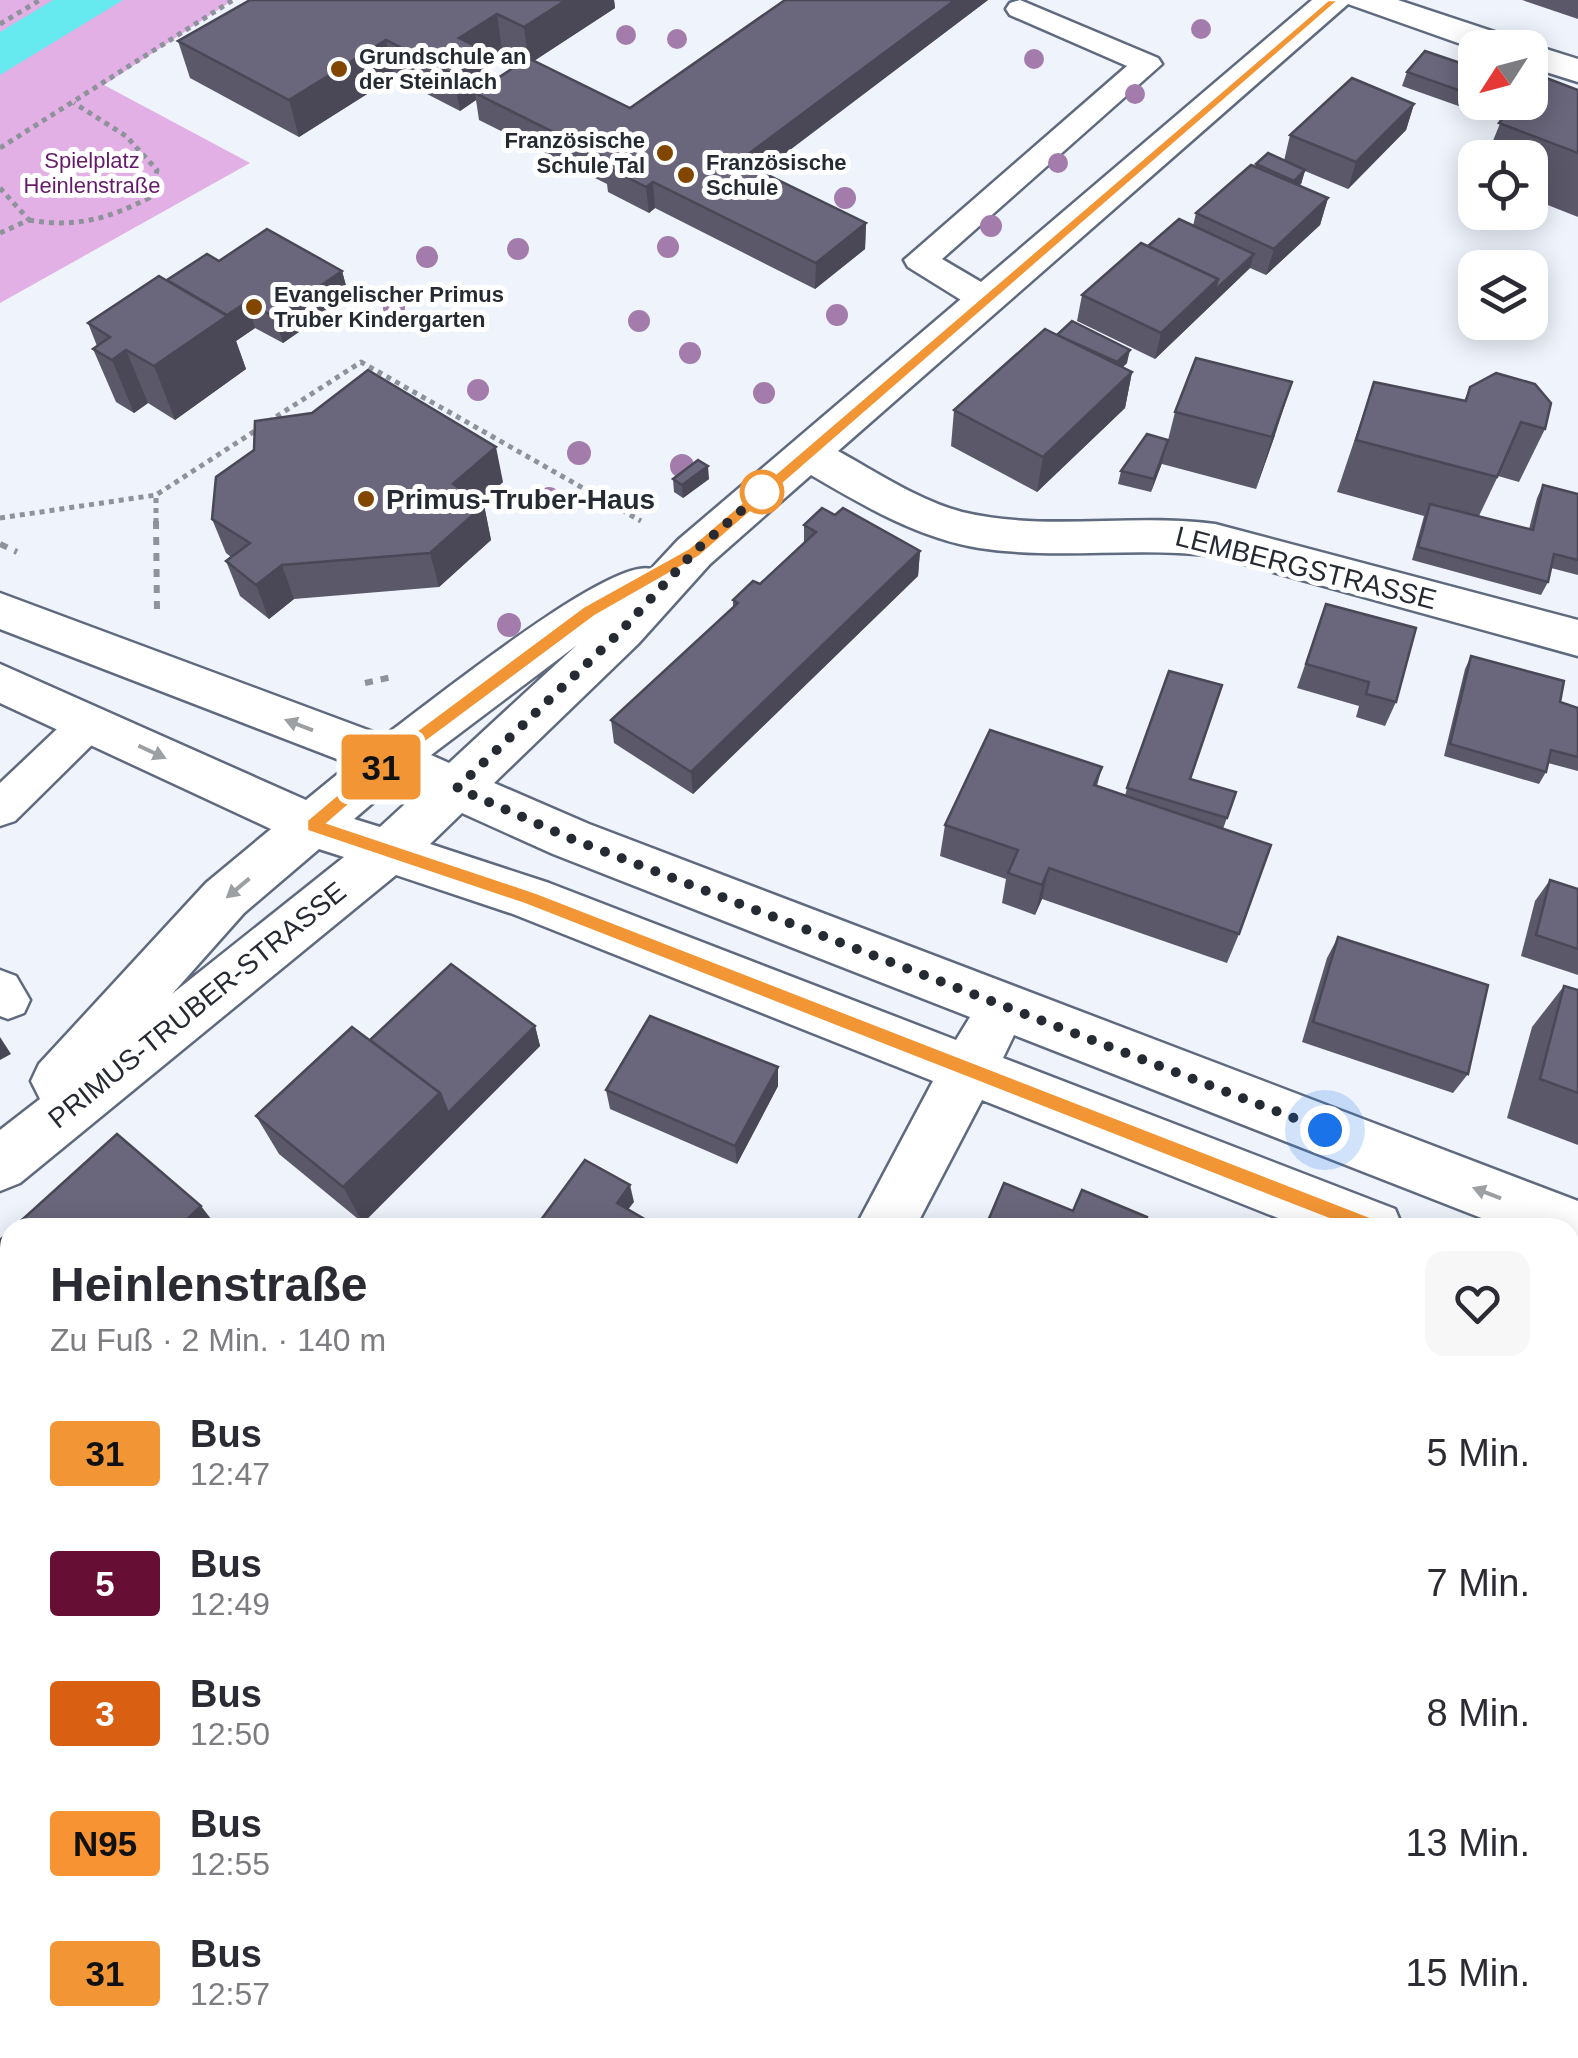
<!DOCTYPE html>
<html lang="de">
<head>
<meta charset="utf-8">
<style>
	body { margin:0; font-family:Helvetica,sans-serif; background:#f7f7f7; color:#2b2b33; height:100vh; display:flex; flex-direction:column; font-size:38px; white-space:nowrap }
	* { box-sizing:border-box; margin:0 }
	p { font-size:32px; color:#7c7c81 }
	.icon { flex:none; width:55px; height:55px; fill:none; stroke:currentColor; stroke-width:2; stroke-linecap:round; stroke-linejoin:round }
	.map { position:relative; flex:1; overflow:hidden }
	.panel { position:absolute; left:0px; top:1218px; width:1580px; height:842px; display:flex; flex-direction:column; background:#fff; border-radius:30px 30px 0 0; box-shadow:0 5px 25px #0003 }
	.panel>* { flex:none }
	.badge { padding:0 20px; border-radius:8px; font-size:35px; line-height:65px }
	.needle { width:65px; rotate:234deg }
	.fabs { position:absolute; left:1458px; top:30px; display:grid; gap:20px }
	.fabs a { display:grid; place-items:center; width:90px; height:90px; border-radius:20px; background:#fff; box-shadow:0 5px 25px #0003; font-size:50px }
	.you { position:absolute; width:50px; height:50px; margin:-25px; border:8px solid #fff; border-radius:50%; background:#1a73e8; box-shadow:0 0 0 15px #1a73e833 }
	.map>.badge { position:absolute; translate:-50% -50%; box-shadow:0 0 0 5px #fff }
	.round { display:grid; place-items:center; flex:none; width:105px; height:105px; border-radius:20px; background:#f7f7f7 }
	.overview { display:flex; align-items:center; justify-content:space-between; height:170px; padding:0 50px }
	h1 { font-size:48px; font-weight:600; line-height:75px }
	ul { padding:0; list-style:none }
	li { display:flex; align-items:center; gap:30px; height:130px; padding:0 50px }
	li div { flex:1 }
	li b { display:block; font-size:38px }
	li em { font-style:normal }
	li .badge { min-width:110px; font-weight:700; text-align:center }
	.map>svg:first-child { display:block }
	.green { fill:#e2b0e5 }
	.water { fill:#66e9ef }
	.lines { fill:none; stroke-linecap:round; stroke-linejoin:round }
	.service-casing { stroke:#5f6a7e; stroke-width:5 }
	.minor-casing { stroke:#5f6a7e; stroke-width:5 }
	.path-far1 { stroke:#8d929b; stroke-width:5; stroke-dasharray:5 5; stroke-linecap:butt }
	.path { stroke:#8d929b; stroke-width:6; stroke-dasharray:8 8; stroke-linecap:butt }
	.service { fill:#fff; fill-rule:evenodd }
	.minor { fill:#fff; fill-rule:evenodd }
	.tree { fill:#a37cac }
	.wall { fill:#5b586a; fill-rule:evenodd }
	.shaded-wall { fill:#4a4756 }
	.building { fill:#6a667b; stroke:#4a4756; stroke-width:2.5 }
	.oneway { fill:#9da0a3 }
	.line { fill:#f29535; stroke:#fff; stroke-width:2.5 }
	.walk { stroke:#262b33; stroke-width:10; stroke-dasharray:0 18 }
	.poi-dot { fill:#824600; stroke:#fff; stroke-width:4 }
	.stop-dot { fill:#fff; stroke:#f29535; stroke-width:5 }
	.labels { text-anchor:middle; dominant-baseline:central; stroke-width:10; stroke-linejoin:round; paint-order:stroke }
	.far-poi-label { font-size:22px; font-weight:bold; fill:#262b33; stroke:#fff; text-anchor:start }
	.far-park-label { font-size:22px; fill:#651a6a; stroke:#fff }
	.poi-label { font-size:28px; font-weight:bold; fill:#262b33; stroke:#fff; text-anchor:start }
	.street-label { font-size:28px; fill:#262b33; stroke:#fff }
</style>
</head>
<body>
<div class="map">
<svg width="1578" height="2058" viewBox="0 0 1578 2058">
	<rect width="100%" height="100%" fill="#eef3fc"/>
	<path class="green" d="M 0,0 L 233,0 L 104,85 L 250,163 L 0,303 Z"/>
	<path class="water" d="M 53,0 L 123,0 L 0,75 L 0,32 Z"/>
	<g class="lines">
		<g class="service-casing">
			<g id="service">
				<path d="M 1020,0 L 1158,58 L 1162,64 L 942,259 L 998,292 L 1003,300 L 998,308 L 986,311 L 974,308 L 908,267 L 904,260 L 1127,66 L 1010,15 L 1006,9 L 1010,3 Z"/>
				<path d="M 89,707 L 103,712 L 109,723 L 103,734 L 15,821 L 0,826 L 0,783 L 75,712 Z"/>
				<path d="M 0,970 L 16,976 L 30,1000 L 24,1013 L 8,1019 L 0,1016 Z"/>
			</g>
		</g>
		<g class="minor-casing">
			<g id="minor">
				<path d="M 1312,0 L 1398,0 L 1519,40 L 1523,46 L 1530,44 L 1578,59 L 1578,82 L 1530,67 L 1530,48 L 1475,49 L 1348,4 L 838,451 C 878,473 918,500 962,512 C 1044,532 1132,513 1215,524 L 1578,620 L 1578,656 L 1215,556 C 1136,546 1057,560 979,548 C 918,538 864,506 811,475 L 710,564 L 638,644 L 494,783 L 589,824 L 1578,1201 L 1578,1255 L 1570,1252 L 1570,1228 L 1507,1228 L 1014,1035 L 1003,1058 L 1395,1209 L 1403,1228 L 1303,1228 L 982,1100 L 915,1228 L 855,1228 L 933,1081 L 513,914 L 396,875 L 20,1183 L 0,1191 L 0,1130 L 40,1099 L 31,1081 L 39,1064 L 206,883 L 271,829 L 0,703 L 0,664 L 306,800 L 350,764 L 0,629 L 0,593 L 384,736 C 427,705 609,557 651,569 L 678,540 ZM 577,645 L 449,763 L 431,755 ZM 396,783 L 417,793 L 380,827 L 354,819 ZM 462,813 L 553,854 L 970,1017 L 956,1040 L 549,883 L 430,844 ZM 319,849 L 344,857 L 172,994 L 244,913 Z"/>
				<path d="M 1570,1276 L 1578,1279 L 1578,1337 L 1570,1334 Z"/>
				<path d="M 353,2050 L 429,2050 L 426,2058 L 350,2058 Z"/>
				<path d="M 1334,2050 L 1417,2050 L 1420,2058 L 1337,2058 Z"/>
			</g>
		</g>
		<g class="path-far1">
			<path d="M 0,24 L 40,0"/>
			<path d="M 0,148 L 233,0"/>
			<path d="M 0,188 L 29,220 L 0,233"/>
			<path d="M 29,220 C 76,228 107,219 149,198 L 157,170 L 126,136 L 74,103"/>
			<path d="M 268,422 L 361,362 L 641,521"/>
			<path d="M 0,518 L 156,495"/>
			<path d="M 156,523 L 156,495 L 258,429"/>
		</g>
		<g class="path">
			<path d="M 156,521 L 157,611"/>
			<path d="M 0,544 L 17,552"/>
			<path d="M 365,683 L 392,677"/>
		</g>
		<use href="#service" class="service"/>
		<use href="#minor" class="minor"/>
	</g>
	<g class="tree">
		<circle cx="1201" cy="29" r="10"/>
		<circle cx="626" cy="35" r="10"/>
		<circle cx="677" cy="39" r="10"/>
		<circle cx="1034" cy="59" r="10"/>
		<circle cx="1135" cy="94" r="10"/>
		<circle cx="1058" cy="163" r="10"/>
		<circle cx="845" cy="198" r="11"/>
		<circle cx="991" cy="226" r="11"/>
		<circle cx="668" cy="247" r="11"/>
		<circle cx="518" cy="249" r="11"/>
		<circle cx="427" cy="257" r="11"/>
		<circle cx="394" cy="308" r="11"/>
		<circle cx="837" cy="315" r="11"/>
		<circle cx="639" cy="321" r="11"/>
		<circle cx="690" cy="353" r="11"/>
		<circle cx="478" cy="390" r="11"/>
		<circle cx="764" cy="393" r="11"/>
		<circle cx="579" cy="453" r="12"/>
		<circle cx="682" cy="466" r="12"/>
		<circle cx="549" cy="499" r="12"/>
		<circle cx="509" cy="625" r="12"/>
	</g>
	<g class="wall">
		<path d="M 250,0 L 614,0 L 615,8 L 534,61 L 630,108 L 785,0 L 988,0 L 761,172 L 866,223 L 865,249 L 815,289 L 655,208 L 649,213 L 608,192 L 607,184 L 479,120 L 476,100 L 460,111 L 394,77 L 299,137 L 190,78 L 178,41 ZM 502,51 L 524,61 L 492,82 L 489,59 Z"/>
		<path d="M 1522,0 L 1578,0 L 1578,19 Z"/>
		<path d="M 1475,68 L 1475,102 L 1530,102 L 1578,90 L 1578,217 L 1530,198 L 1530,158 L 1486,158 L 1501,121 L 1402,86 L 1407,72 Z"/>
		<path d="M 1414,104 L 1406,130 L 1348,189 L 1305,171 L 1301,184 L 1299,186 L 1328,198 L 1320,225 L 1266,275 L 1250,268 L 1155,359 L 1077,321 L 1082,295 L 1148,246 L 1193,226 L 1196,213 L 1255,167 L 1256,164 L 1284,161 L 1290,135 Z"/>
		<path d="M 219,261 L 342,271 L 349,297 L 283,343 L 255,328 L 236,341 L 246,369 L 175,420 L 148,403 L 134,413 L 116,402 L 93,349 L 97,346 L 88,323 L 167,280 Z"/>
		<path d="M 1057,335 L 1127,363 L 1122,368 L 1132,372 L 1125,408 L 1037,492 L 951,446 L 954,410 Z"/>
		<path d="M 1374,382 L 1464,401 L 1470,387 L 1545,429 L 1519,482 L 1498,476 L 1479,516 L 1529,529 L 1537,498 L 1543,485 L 1578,494 L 1578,575 L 1551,568 L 1548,582 L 1541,595 L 1412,560 L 1424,516 L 1337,492 Z"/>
		<path d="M 1175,412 L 1275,435 L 1256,489 L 1162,464 L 1162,463 L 1151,492 L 1118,484 L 1121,471 L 1168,440 Z"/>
		<path d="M 673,479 L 709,479 L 683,498 L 674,492 Z"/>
		<path d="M 503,482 L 480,503 L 484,505 L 491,540 L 439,587 L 294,599 L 269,619 L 240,596 L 226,561 L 231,557 L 226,553 L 212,519 Z"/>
		<path d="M 835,515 L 920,551 L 918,576 L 693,794 L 614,743 L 611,720 L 733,608 L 733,600 L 760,584 L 804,544 L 804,525 Z"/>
		<path d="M 1326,604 L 1396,702 L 1385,726 L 1356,717 L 1359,706 L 1297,688 Z"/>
		<path d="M 1471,656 L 1560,702 L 1578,708 L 1578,771 L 1548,763 L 1546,772 L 1539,784 L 1444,756 L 1465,669 Z"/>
		<path d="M 1102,767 L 1097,786 L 1125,796 L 1127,788 L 1190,779 L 1236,792 L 1223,829 L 1239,934 L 1227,963 L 1042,899 L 1035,915 L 1002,903 L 1006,879 L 940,856 L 945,825 Z"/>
		<path d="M 1550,880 L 1578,889 L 1578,975 L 1521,956 L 1535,901 Z"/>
		<path d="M 1338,937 L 1468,1074 L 1453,1093 L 1302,1042 L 1327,958 Z"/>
		<path d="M 1564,986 L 1578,990 L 1578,1145 L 1507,1118 L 1532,1027 Z"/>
		<path d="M 535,1026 L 540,1046 L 363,1223 L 279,1154 L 256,1116 L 370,1040 Z"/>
		<path d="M 778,1086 L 737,1164 L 610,1109 L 606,1090 Z"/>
		<path d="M 1570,1825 L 1578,1829 L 1578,2043 L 1570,2038 Z"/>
	</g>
	<g class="shaded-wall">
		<path d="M 566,0 L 614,0 L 615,8 L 529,64 L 524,27 Z"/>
		<path d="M 955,0 L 988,0 L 740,187 L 739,161 Z"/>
		<path d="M 497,14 L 502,51 L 489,59 L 493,89 L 475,93 L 476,100 L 460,111 L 453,74 L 459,38 Z"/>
		<path d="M 386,40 L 394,77 L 299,137 L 289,100 Z"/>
		<path d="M 1414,104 L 1406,130 L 1348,189 L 1356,162 Z"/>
		<path d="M 1305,170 L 1301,184 L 1290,194 L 1294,181 Z"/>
		<path d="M 653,182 L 655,208 L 649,213 L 646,187 Z"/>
		<path d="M 1328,198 L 1320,225 L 1266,275 L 1274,249 Z"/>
		<path d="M 866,223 L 865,249 L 815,289 L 816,263 Z"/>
		<path d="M 1254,254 L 1250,268 L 1155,359 L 1161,333 L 1218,279 Z"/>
		<path d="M 342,271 L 349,297 L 283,343 L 275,317 Z"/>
		<path d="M 247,302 L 255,328 L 236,341 L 246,369 L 175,420 L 154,366 Z"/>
		<path d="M 126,350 L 148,403 L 134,413 L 112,360 Z"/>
		<path d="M 1130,350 L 1127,363 L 1114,375 L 1117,362 Z"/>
		<path d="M 1132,372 L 1125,408 L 1037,492 L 1043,457 Z"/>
		<path d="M 1292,382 L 1275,435 L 1256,489 L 1272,437 Z"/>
		<path d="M 496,447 L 503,482 L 461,519 L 453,484 Z"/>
		<path d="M 1165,450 L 1162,463 L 1151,492 L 1154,479 Z"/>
		<path d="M 708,466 L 709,479 L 683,498 L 682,485 Z"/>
		<path d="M 484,505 L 491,540 L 439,587 L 430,553 Z"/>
		<path d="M 920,551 L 918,576 L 693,794 L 691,772 Z"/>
		<path d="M 282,565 L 294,599 L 269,619 L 256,585 Z"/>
		<path d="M 1049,868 L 1042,899 L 1035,915 L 1042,885 Z"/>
		<path d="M 535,1026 L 540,1046 L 363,1223 L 343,1187 L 440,1093 Z"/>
		<path d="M 0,1037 L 11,1054 L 0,1060 Z"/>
		<path d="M 778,1067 L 778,1086 L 737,1164 L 735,1146 Z"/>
		<path d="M 630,1185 L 634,1202 L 620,1220 L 617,1203 Z"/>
		<path d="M 201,1206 L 218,1228 L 178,1228 Z"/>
		<path d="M 10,1386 L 10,1437 L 0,1430 L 0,1396 Z"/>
	</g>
	<g class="building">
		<path d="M 250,0 L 566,0 L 524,27 L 497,14 L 459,38 L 488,52 L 453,74 L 386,40 L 289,100 L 178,41 Z"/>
		<path d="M 785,0 L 955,0 L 739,161 L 866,223 L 816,263 L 653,182 L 646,187 L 605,166 L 611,161 L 475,93 L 528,58 L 630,108 Z"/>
		<path d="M 1425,51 L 1475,68 L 1475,96 L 1407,72 Z"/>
		<path d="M 1541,76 L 1578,90 L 1578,153 L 1499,123 L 1518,102 L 1530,102 L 1530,89 Z"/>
		<path d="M 1352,78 L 1414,104 L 1356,162 L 1290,135 Z"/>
		<path d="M 1493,102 L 1517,102 L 1512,109 Z"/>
		<path d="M 1268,153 L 1305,170 L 1294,181 L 1256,164 Z"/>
		<path d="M 1251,165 L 1328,198 L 1274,249 L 1196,213 Z"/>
		<path d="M 1179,219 L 1254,254 L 1214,291 L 1218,279 L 1148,246 Z"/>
		<path d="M 267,229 L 342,271 L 275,317 L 247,302 L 227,315 L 167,280 L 207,254 L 219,261 Z"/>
		<path d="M 1141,243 L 1218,279 L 1161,333 L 1082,295 Z"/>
		<path d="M 159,276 L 227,316 L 154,366 L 126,350 L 112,360 L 93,349 L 110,337 L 88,323 Z"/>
		<path d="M 1072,321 L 1130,350 L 1117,362 L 1057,335 Z"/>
		<path d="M 1045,329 L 1132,372 L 1043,457 L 954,410 Z"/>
		<path d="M 1196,358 L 1292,382 L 1272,437 L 1175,412 Z"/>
		<path d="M 368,370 L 496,447 L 453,484 L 484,505 L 430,553 L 282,565 L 256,585 L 226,561 L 250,543 L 212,519 L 216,477 L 254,450 L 255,421 L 312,413 Z"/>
		<path d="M 1496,373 L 1535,384 L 1551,403 L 1545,429 L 1521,422 L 1497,477 L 1356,440 L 1374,382 L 1466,401 L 1470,387 Z"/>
		<path d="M 1147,434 L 1168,440 L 1154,479 L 1121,471 Z"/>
		<path d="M 698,460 L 708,466 L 682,485 L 673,479 Z"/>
		<path d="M 1543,485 L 1578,494 L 1578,560 L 1554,554 L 1548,582 L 1418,547 L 1430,504 L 1533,530 Z"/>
		<path d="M 822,508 L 835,515 L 843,508 L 920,551 L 691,772 L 611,720 L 738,603 L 733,600 L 753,581 L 760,584 L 816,532 L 804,525 Z"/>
		<path d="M 1326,604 L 1416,628 L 1396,702 L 1366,694 L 1369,682 L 1306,664 Z"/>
		<path d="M 1471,656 L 1564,681 L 1560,702 L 1578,708 L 1578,757 L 1551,750 L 1546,772 L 1450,744 Z"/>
		<path d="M 1169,671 L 1222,685 L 1190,779 L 1236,792 L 1227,818 L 1127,788 Z"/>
		<path d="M 990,730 L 1102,767 L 1094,785 L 1271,845 L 1239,934 L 1049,868 L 1042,885 L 1008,873 L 1018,850 L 945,825 Z"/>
		<path d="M 1550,880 L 1578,889 L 1578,949 L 1536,935 Z"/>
		<path d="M 1338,937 L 1488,985 L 1468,1074 L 1313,1022 Z"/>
		<path d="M 451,964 L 535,1026 L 448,1113 L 440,1093 L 370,1040 Z"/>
		<path d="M 1564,986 L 1578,990 L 1578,1093 L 1540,1079 Z"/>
		<path d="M 650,1016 L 778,1067 L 735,1146 L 606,1090 Z"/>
		<path d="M 352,1027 L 440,1093 L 343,1187 L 256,1116 Z"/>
		<path d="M 117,1134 L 201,1206 L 178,1228 L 13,1228 Z"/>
		<path d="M 585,1160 L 630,1185 L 617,1203 L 660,1228 L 535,1228 Z"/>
		<path d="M 1004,1183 L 1073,1211 L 1082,1190 L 1147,1217 L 1143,1228 L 985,1228 Z"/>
		<path d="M 10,1231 L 10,1386 L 0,1396 L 0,1240 Z"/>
		<path d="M 1570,1825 L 1578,1829 L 1578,2031 L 1570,2026 Z"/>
		<path d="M 867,2050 L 1016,2050 L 1013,2058 L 863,2058 Z"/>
	</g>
	<defs><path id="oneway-solid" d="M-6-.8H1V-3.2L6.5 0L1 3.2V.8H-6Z" transform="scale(2.5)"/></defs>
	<g class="oneway">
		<use href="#oneway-solid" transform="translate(299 725) rotate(-159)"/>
		<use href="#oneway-solid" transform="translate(152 752) rotate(25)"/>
		<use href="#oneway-solid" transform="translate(238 888) rotate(140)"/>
		<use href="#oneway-solid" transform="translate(1487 1193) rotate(-159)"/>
	</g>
	<path class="line" d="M 1328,0 L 1339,0 L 700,556 L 595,616 L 396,764 L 328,823 L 537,893 L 1381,1221 L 1385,1228 L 1381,1234 L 1367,1234 L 524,904 L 307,831 L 307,820 L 384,755 L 583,607 L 689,548 Z"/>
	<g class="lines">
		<path class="walk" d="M 762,492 L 772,484 L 694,552 L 620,632 L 457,788 L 572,839 L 1325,1130"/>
	</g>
	<g class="poi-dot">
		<circle cx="339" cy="69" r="10"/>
		<circle cx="665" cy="153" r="10"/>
		<circle cx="686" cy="175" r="10"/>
		<circle cx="254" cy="307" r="10"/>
		<circle cx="366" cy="499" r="10"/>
	</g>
	<circle class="stop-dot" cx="762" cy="492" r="20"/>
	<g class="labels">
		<g class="far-poi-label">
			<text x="359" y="56">Grundschule an<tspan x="359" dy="25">der Steinlach</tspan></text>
			<text x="645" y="140" text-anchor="end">Französische<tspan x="645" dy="25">Schule Tal</tspan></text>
			<text x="706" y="162">Französische<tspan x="706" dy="25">Schule</tspan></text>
			<text x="274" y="294">Evangelischer Primus<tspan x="274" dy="25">Truber Kindergarten</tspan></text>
		</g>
		<g class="far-park-label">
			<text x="92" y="160">Spielplatz<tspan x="92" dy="25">Heinlenstraße</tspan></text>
		</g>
		<g class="poi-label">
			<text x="386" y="499">Primus-Truber-Haus</text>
		</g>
		<g class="street-label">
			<text transform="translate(1306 568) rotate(14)">LEMBERGSTRASSE</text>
			<text transform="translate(197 1005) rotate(-39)">PRIMUS-TRUBER-STRASSE</text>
		</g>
	</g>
</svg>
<div class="fabs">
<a><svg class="needle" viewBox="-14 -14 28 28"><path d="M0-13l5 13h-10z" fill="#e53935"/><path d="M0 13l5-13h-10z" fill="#7c7c81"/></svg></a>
<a><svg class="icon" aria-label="locate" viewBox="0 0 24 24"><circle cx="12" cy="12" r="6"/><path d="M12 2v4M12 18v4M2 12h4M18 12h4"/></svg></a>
<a><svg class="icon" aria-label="layers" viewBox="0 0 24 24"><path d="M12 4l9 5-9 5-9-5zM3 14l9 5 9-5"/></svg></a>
</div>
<div class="you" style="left:1325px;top:1130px"></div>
<b class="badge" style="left:381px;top:767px;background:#f29535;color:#111">31</b>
<section class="panel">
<div class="overview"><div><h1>Heinlenstraße</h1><p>Zu Fuß · 2 Min. · 140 m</p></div><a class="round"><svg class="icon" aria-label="heart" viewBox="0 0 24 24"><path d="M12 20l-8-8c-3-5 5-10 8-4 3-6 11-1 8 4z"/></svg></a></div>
<ul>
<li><span class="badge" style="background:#f29535;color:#111">31</span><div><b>Bus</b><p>12:47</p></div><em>5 Min.</em></li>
<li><span class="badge" style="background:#660e34;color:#fff">5</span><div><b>Bus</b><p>12:49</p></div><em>7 Min.</em></li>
<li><span class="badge" style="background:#d96013;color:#fff">3</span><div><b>Bus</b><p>12:50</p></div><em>8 Min.</em></li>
<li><span class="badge" style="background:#f79332;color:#111">N95</span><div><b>Bus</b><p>12:55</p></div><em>13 Min.</em></li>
<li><span class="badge" style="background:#f29535;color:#111">31</span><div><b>Bus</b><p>12:57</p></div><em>15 Min.</em></li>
</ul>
</section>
</div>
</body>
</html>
